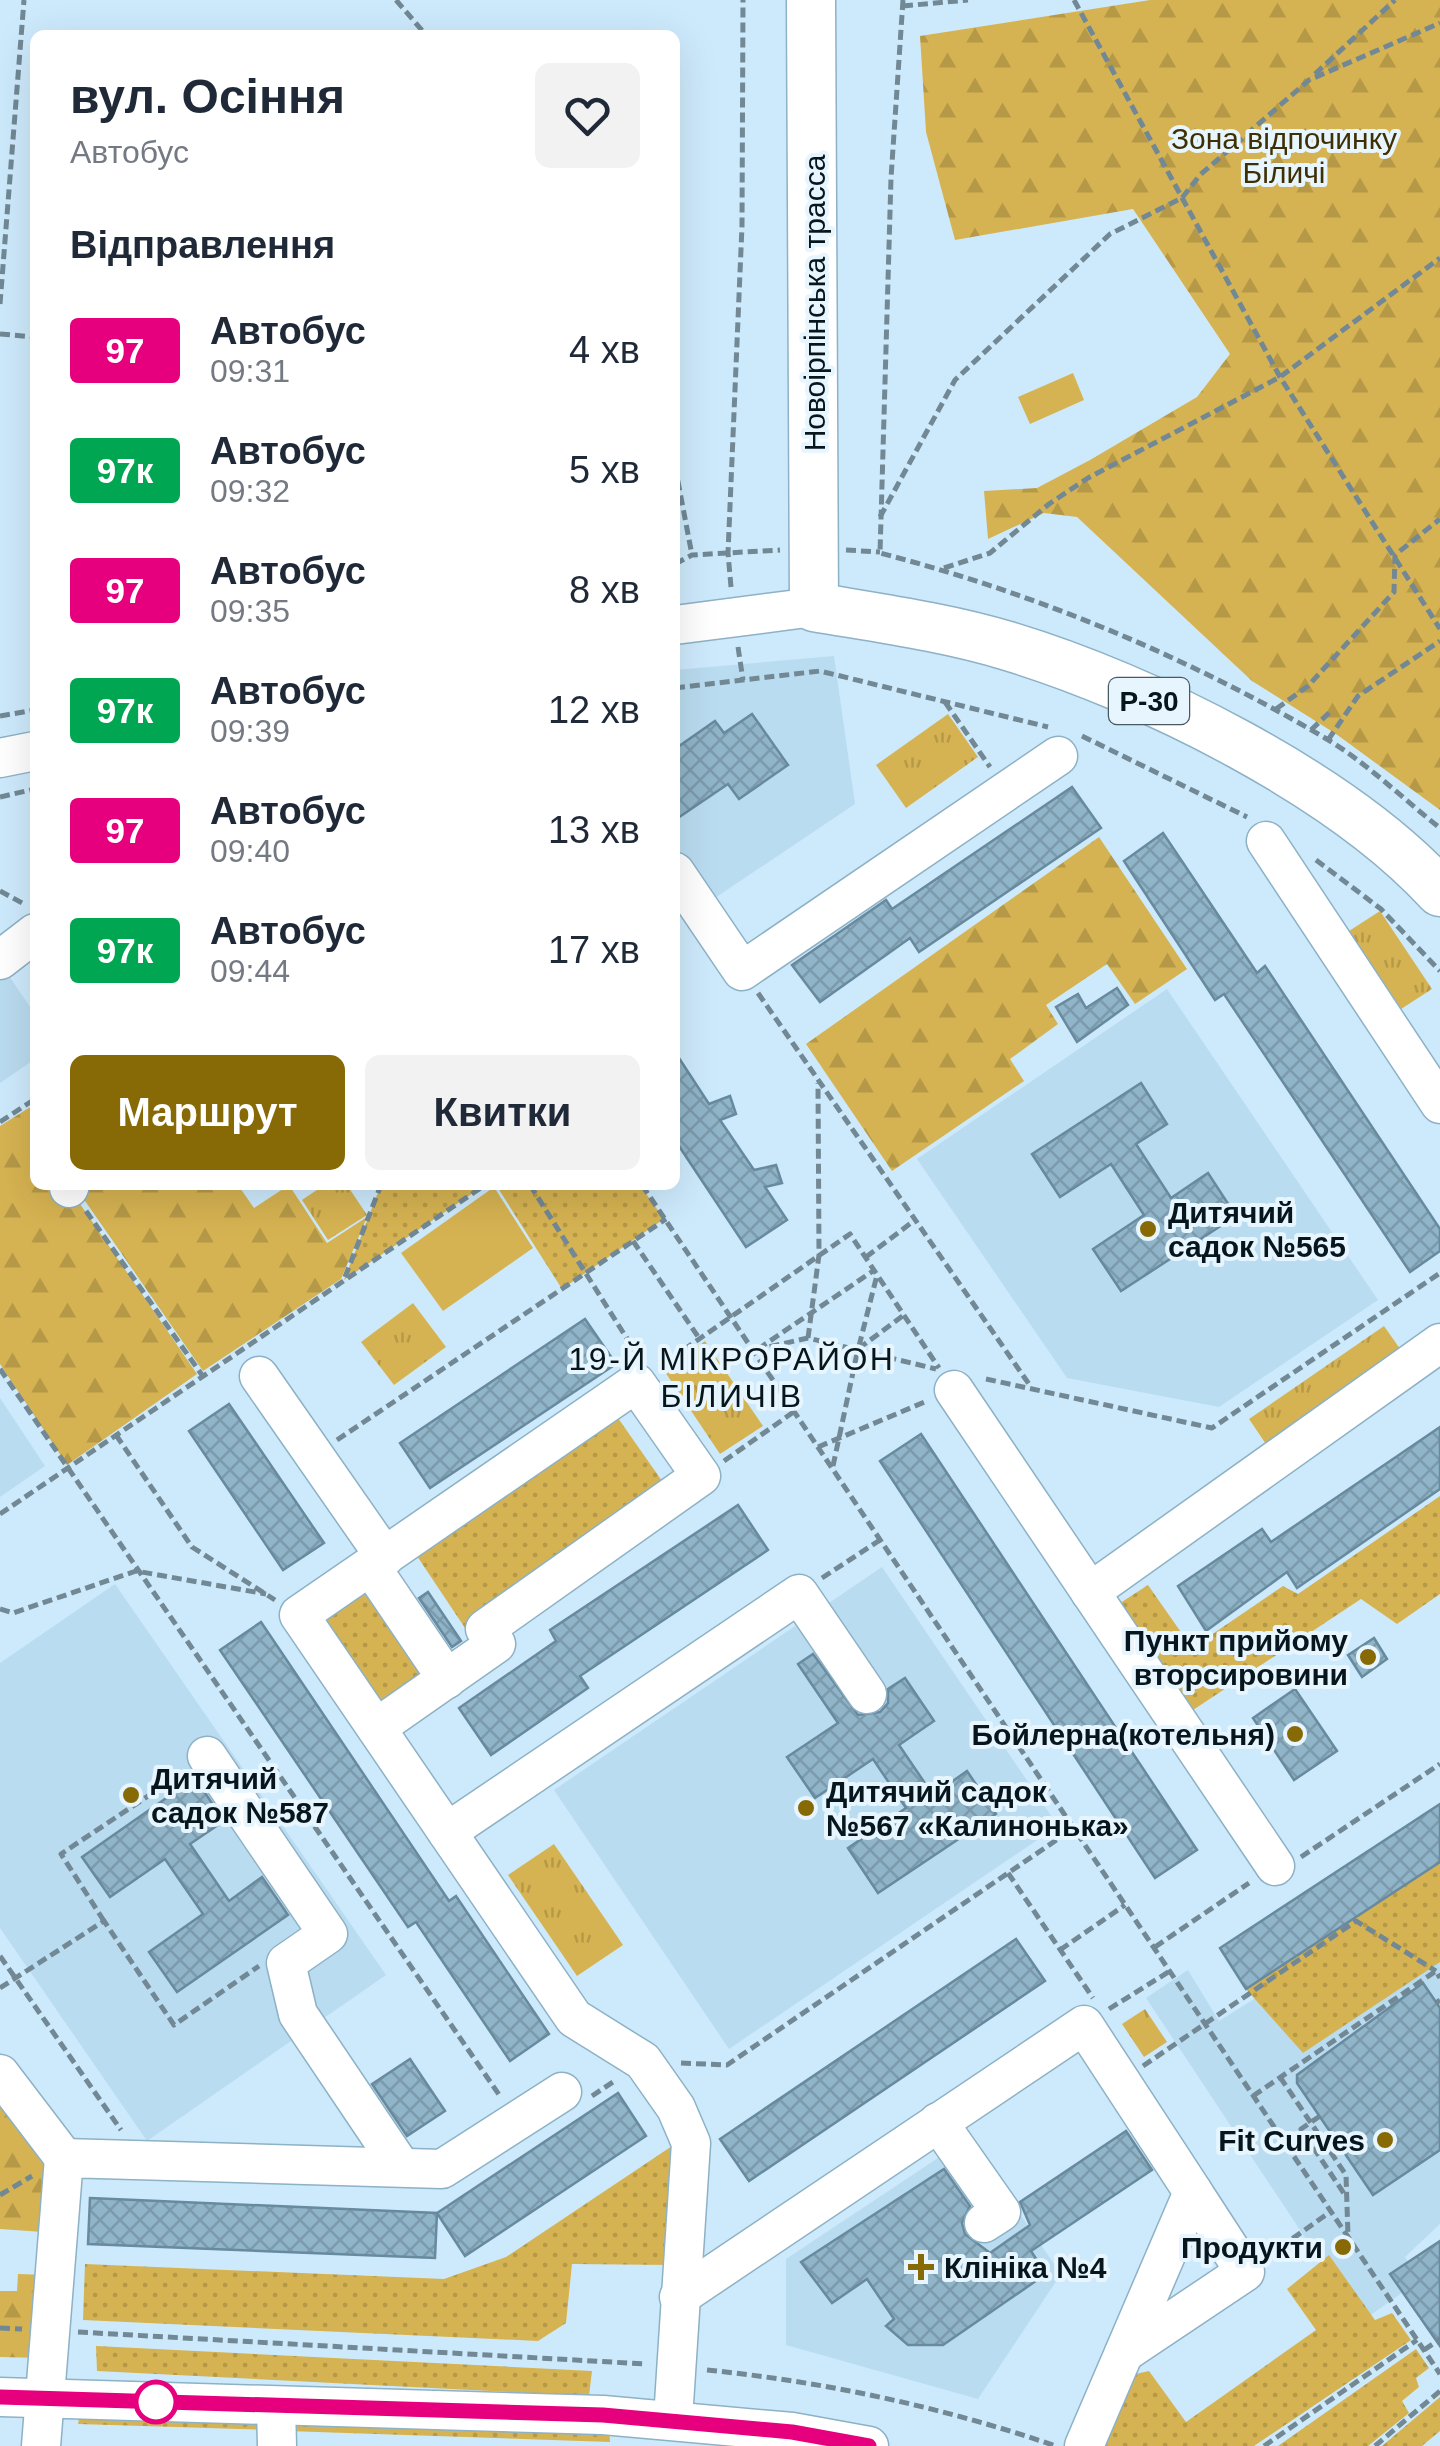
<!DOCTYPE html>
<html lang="uk">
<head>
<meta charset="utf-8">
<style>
	body { margin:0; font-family:Arial,sans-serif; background:#f2f2f3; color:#1f2937; height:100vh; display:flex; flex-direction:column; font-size:38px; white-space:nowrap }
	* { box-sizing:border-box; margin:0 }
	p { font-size:32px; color:#747a83 }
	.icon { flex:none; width:55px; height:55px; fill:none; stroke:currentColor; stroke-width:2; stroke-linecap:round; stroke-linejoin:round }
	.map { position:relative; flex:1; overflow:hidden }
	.side { position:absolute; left:30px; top:30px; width:650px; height:1160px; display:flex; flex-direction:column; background:#fff; border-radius:15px; box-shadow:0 10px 40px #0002 }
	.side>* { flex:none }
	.badge { padding:0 20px; border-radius:8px; font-size:35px; line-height:65px }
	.map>.badge { position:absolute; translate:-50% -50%; box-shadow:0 0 0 5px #fff }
	h2 { padding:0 40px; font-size:38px; line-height:90px }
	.round { display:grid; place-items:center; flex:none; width:105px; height:105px; border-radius:15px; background:#f2f2f3 }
	.overview { display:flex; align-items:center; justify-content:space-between; height:170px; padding:0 40px }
	h1 { font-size:48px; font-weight:800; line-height:75px }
	.primary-button { display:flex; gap:20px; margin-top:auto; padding:20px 40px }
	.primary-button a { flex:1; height:115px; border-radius:15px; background:#876a05; color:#fff; font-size:40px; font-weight:800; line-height:115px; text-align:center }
	.primary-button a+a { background:#f2f2f3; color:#1f2937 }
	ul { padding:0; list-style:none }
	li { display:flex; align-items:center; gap:30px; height:120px; padding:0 40px }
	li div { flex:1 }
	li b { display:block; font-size:38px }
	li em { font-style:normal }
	li .badge { min-width:110px; font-weight:700; text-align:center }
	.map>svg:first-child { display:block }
	.built { fill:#badcf0 }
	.grass { fill:url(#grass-dots) }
	.forest { fill:url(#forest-firs) }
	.park { fill:url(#park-tufts) }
	.pitch { fill:#d6b352 }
	.building { fill:url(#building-cross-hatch); stroke:#688a9e; stroke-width:2.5 }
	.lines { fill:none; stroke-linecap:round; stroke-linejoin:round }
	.minor-casing { stroke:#8db1c5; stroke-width:41 }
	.major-casing { stroke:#8db1c5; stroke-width:51 }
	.path { stroke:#728895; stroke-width:5; stroke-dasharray:10 5; stroke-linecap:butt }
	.minor { stroke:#fff; stroke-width:38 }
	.major { stroke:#fff; stroke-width:48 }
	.line-casing { stroke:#fff; stroke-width:22 }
	.line { stroke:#e6007e; stroke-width:15 }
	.poi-dot { fill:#876a05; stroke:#e6f5fe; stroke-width:4 }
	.stop-dot { fill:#fff; stroke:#e6007e; stroke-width:5 }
	.labels { text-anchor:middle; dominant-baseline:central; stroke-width:8; stroke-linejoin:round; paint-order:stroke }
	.shield { fill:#e6f5fe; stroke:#4a5860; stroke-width:2.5 }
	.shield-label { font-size:28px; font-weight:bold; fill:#07151c }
	.park-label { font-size:30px; fill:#3f3003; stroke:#e6f5fe }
	.street-label { font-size:30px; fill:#07151c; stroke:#e6f5fe }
	.poi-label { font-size:30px; font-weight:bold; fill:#07151c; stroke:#e6f5fe; text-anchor:start }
	.neighbourhood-label { font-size:32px; letter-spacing:2.5px; fill:#07151c; stroke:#e6f5fe }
</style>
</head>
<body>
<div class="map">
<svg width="1440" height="2446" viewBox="0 0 1440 2446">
	<defs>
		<pattern id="grass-dots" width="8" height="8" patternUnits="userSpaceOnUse" patternTransform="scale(2.5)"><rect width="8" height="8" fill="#d6b352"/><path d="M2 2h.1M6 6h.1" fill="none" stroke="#b69947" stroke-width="1.8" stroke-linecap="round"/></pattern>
		<pattern id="forest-firs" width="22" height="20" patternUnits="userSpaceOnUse" patternTransform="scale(2.5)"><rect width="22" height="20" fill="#d6b352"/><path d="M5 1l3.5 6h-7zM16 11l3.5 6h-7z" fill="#b69947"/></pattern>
		<pattern id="park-tufts" width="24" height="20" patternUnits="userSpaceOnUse" patternTransform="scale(2.5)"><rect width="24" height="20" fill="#d6b352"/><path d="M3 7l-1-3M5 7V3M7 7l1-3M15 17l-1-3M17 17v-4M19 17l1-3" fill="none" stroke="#b69947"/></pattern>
		<pattern id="building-cross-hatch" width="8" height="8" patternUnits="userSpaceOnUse" patternTransform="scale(2.5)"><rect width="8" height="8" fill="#90b4c8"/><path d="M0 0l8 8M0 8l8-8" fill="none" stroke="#7b9aab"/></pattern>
	</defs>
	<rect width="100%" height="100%" fill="#cdeafc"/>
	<g class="built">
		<path d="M 834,656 L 855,804 L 706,904 L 675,858 L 675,670 Z"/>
		<path d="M 0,963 L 35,1014 L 35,1059 L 0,1083 Z"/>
		<path d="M 1167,989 L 1378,1300 L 1219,1407 L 1067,1378 L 917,1159 Z"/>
		<path d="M 0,1398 L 45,1466 L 0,1497 Z"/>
		<path d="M 882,1567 L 1058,1826 L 729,2049 L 554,1790 Z"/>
		<path d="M 115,1584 L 386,1975 L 147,2141 L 0,1928 L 0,1663 Z"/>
		<path d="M 1440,1955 L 1440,2224 L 1405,2257 L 1420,2280 L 1361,2322 L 1146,1998 L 1188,1970 L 1219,2021 L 1262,1994 Z"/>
		<path d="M 968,2138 L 1061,2274 L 978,2399 L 786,2345 L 786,2259 Z"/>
	</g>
	<g class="grass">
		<path d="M 381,1185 L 485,1185 L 344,1280 Z"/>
		<path d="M 496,1185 L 640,1185 L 664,1219 L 562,1289 Z"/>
		<path d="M 611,1408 L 669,1491 L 467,1631 L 411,1547 Z"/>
		<path d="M 1440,1496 L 1440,1594 L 1397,1624 L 1361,1599 L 1187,1714 L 1114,1607 L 1148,1585 L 1192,1648 L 1283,1586 L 1298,1594 Z"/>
		<path d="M 361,1588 L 421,1675 L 371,1710 L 311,1623 Z"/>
		<path d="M 1440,1862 L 1440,1962 L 1303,2053 L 1246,1989 Z"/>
		<path d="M 672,2146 L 671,2265 L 572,2264 L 566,2323 L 538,2341 L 83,2320 L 85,2264 L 444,2279 L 506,2257 Z"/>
		<path d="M 1329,2255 L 1375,2320 L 1392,2313 L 1411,2340 L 1254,2446 L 1103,2446 L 1131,2375 L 1149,2371 L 1186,2422 L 1316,2330 L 1287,2289 Z"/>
		<path d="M 96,2346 L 592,2371 L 589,2396 L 97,2371 Z"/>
		<path d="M 1416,2349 L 1429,2368 L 1416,2378 L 1419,2387 L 1402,2401 L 1409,2413 L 1368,2446 L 1278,2446 Z"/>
		<path d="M 1440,2397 L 1440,2431 L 1422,2446 L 1382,2446 Z"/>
		<path d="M 82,2403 L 270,2409 L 270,2430 L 78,2424 Z"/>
		<path d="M 286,2410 L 609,2426 L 610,2442 L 287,2431 Z"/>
	</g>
	<g class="forest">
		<path d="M 1150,0 L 1440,0 L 1440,810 L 1336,734 L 1252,681 L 1077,517 L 1044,513 L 988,539 L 984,491 L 1037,488 L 1090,460 L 1197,397 L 1230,354 L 1133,209 L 955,240 L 926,132 L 920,36 Z"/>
		<path d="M 1099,837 L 1187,969 L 1135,1004 L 1107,964 L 1046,1005 L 1058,1024 L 1010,1059 L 1024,1081 L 892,1171 L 806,1044 Z"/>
		<path d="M 35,1104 L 35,1185 L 67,1185 L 197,1374 L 67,1465 L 0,1364 L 0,1126 Z"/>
		<path d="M 74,1185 L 238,1185 L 254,1208 L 289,1185 L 327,1243 L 367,1217 L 341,1279 L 203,1371 Z"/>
		<path d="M 0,2089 L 54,2159 L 43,2232 L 0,2229 Z"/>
		<path d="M 18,2274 L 48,2275 L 42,2358 L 0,2357 L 0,2291 L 17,2291 Z"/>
	</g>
	<g class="park">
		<path d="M 948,714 L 978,757 L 906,808 L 876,765 Z"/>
		<path d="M 1380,911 L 1432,989 L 1401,1009 L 1349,931 Z"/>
		<path d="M 324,1185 L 347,1185 L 367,1215 L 328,1240 L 302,1200 Z"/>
		<path d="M 413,1303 L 446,1347 L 394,1385 L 361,1342 Z"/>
		<path d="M 1384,1326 L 1410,1363 L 1274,1456 L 1249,1419 Z"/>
		<path d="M 705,1341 L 763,1426 L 720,1454 L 665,1372 Z"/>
		<path d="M 554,1844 L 623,1945 L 577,1976 L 508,1875 Z"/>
		<path d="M 1145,2009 L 1167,2042 L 1144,2057 L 1122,2024 Z"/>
	</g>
	<g class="pitch">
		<path d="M 1073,373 L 1084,400 L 1030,424 L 1018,397 Z"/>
		<path d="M 494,1187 L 533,1248 L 443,1311 L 401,1253 Z"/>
	</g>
	<g class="building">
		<path d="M 752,714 L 788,765 L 739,799 L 728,784 L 675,820 L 675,749 L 715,721 L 724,733 Z"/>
		<path d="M 1072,787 L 1101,828 L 919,952 L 910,938 L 820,1002 L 792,965 L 886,900 L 892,909 Z"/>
		<path d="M 1163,833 L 1257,973 L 1265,966 L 1440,1229 L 1440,1251 L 1410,1272 L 1224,994 L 1215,1000 L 1124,861 Z"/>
		<path d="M 1117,988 L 1128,1005 L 1077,1042 L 1056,1007 L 1078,994 L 1086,1008 Z"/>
		<path d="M 675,1052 L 709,1104 L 730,1096 L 736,1114 L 720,1120 L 754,1170 L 776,1165 L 782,1183 L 765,1187 L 787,1220 L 746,1247 L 675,1140 Z"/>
		<path d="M 1141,1083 L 1167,1124 L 1136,1144 L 1171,1198 L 1208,1173 L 1236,1216 L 1121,1291 L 1093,1249 L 1144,1215 L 1111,1164 L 1060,1197 L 1032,1154 Z"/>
		<path d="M 585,1319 L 616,1364 L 430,1488 L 400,1443 Z"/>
		<path d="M 229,1404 L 324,1543 L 283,1570 L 189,1431 Z"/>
		<path d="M 1440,1427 L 1440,1489 L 1297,1588 L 1287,1572 L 1206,1631 L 1178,1586 L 1262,1529 L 1271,1542 Z"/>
		<path d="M 921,1434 L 1197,1850 L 1155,1878 L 880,1461 Z"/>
		<path d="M 738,1505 L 768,1550 L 580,1676 L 588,1688 L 491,1755 L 459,1708 L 556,1641 L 550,1630 Z"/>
		<path d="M 428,1592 L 461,1641 L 452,1647 L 419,1598 Z"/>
		<path d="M 261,1622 L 449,1901 L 456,1896 L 549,2034 L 510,2061 L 416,1922 L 408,1927 L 220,1650 Z"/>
		<path d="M 1374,1638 L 1387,1659 L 1362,1677 L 1348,1655 Z"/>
		<path d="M 813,1654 L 858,1715 L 880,1712 L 888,1703 L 888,1689 L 905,1678 L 934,1721 L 899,1745 L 933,1795 L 967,1771 L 996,1814 L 878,1893 L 848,1848 L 906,1808 L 873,1759 L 815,1798 L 787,1757 L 838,1723 L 798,1664 Z"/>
		<path d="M 1295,1689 L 1337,1751 L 1294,1780 L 1253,1718 Z"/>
		<path d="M 195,1778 L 224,1821 L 190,1844 L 229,1901 L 262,1877 L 288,1915 L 177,1992 L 149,1952 L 203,1914 L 165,1859 L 110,1897 L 82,1857 Z"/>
		<path d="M 1440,1804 L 1440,1862 L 1246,1989 L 1220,1948 Z"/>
		<path d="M 1016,1939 L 1045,1981 L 749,2181 L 720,2139 Z"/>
		<path d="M 1423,1983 L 1440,2008 L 1440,2150 L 1373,2195 L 1297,2083 L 1297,2075 Z"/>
		<path d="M 410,2059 L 445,2111 L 407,2136 L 372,2084 Z"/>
		<path d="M 618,2093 L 646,2136 L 465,2256 L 437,2213 Z"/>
		<path d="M 1126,2131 L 1152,2170 L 1031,2251 L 1046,2274 L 943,2345 L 908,2345 L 886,2326 L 894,2319 L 867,2279 L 832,2303 L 801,2262 L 944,2169 L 970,2206 L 962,2223 L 965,2234 L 990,2253 L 1030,2225 L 1020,2202 Z"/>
		<path d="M 90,2198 L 437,2213 L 435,2258 L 88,2244 Z"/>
		<path d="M 1440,2241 L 1440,2346 L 1390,2274 Z"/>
	</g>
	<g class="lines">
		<g class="minor-casing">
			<g id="minor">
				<path d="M 675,625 L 814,607"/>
				<path d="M 0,758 L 35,751"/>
				<path d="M 1266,841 L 1440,1104"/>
				<path d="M 675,872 L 742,971 L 1058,756"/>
				<path d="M 0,960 L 35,933"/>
				<path d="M 69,1188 L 70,1185"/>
				<path d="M 259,1376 L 385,1557"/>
				<path d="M 954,1390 L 1275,1866"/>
				<path d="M 371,1567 L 447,1679"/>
				<path d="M 1090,1592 L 1440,1343"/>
				<path d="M 376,1728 L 496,1644 L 485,1629 L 701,1476 L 636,1383 L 299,1615 L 574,2018 L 643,2061 L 676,2108 L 691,2143 L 673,2419"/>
				<path d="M 207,1756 L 328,1934 L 286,1963 L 298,2014 L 401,2167"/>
				<path d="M 447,1832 L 799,1594 L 867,1694"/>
				<path d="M 0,2074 L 64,2158"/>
				<path d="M 938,2122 L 1001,2212 L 984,2223"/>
				<path d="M 679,2297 L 1084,2025 L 1193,2192 L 1084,2446"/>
				<path d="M 1124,2353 L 1245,2272 L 1193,2192"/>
				<path d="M 0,2397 L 603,2415 L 792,2432 L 869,2446"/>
				<path d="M 276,2407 L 277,2446"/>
				<path d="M 41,2446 L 64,2158 L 442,2169 L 562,2092"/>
			</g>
		</g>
		<g class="major-casing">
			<path id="major" d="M 811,0 L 814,607 C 878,618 945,627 1008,646 C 1147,688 1341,784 1440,892"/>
		</g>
		<g class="path">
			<path d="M 396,0 L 426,35"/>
			<path d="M 903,0 L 891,178 L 880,553 C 1037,594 1186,656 1325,738 C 1366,762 1403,799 1440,828"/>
			<path d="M 1074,0 L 1280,377 L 1440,629"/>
			<path d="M 903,6 L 968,0"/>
			<path d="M 1315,74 L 1395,0"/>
			<path d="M 0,304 L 24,0"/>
			<path d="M 0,334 L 35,337"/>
			<path d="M 675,466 L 692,555"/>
			<path d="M 880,517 L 955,380 L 1110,234 L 1182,198 L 1200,175 L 1309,80 L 1440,23"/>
			<path d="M 846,550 L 880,552"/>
			<path d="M 675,564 L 692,555 L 780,550"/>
			<path d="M 944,568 L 990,553 L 1049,504 L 1088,478 L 1280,377 L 1440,258"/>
			<path d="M 731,587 L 728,553 L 742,226 L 743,0"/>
			<path d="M 738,647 L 743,680"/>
			<path d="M 675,688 L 820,671 L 1048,727"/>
			<path d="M 945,702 L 990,767"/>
			<path d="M 1276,709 L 1308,686 L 1394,592 L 1395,555 L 1440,519"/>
			<path d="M 0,716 L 35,710"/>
			<path d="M 1311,730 L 1332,710"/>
			<path d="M 1082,736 L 1247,817"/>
			<path d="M 1328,740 L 1358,696 L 1440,641"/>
			<path d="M 0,797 L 35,789"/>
			<path d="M 1316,860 L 1381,909 L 1440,971"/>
			<path d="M 0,891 L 24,904"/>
			<path d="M 758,993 L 1031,1387"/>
			<path d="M 0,1122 L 35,1099"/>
			<path d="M 530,1185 L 638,1356"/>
			<path d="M 642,1185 L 1440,2374"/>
			<path d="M 86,1211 L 202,1375"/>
			<path d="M 633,1241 L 699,1338"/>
			<path d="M 866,1257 L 915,1220"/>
			<path d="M 345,1277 L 381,1185"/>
			<path d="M 808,1338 L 819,1255 L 818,1083"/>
			<path d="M 859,1346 L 877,1275"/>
			<path d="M 758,1349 L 873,1271"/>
			<path d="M 755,1350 L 808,1338 L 936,1369"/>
			<path d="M 659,1367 L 850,1234 L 939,1368"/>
			<path d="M 0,1369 L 500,2096"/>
			<path d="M 986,1379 L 1212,1428 L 1440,1273"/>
			<path d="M 116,1435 L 192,1547 L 275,1600"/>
			<path d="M 337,1440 L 666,1219"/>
			<path d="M 818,1447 L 927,1401"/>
			<path d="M 724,1461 L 795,1411"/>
			<path d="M 833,1466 L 858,1349 L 904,1315"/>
			<path d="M 0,1514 L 485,1185"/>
			<path d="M 822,1578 L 880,1540"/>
			<path d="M 0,1609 L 13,1613 L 136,1571 L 266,1594"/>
			<path d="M 1301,1857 L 1440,1764"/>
			<path d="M 1008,1873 L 1093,1998"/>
			<path d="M 104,1921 L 61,1854 L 184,1772"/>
			<path d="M 1155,1947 L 1249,1883"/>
			<path d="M 1060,1950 L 1125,1905"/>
			<path d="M 0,1956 L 121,2130"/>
			<path d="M 0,1988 L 104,1921 L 174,2025 L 259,1966"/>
			<path d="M 1436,2003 L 1440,2000"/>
			<path d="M 1109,2009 L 1170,1971"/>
			<path d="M 681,2063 L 727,2065 L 1074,1828"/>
			<path d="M 1143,2066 L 1356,1921 L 1436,1971"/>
			<path d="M 1280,2077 L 1346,2175 L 1348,2236"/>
			<path d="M 592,2096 L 616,2080"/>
			<path d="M 1253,2096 L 1436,1971 L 1440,1978"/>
			<path d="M 1320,2116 L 1301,2129 L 1345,2195"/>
			<path d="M 0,2195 L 32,2176"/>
			<path d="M 1268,2256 L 1330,2212"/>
			<path d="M 0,2328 L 22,2329"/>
			<path d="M 78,2332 L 646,2364"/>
			<path d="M 1424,2350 L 1440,2339"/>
			<path d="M 707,2370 C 826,2382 942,2407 1056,2446"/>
			<path d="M 1264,2446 L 1417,2340"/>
			<path d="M 1375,2446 L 1440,2391"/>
		</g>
		<use href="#minor" class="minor"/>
		<use href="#major" class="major"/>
	</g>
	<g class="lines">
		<g class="line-casing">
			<path id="line" d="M 0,2397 L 603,2415 L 792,2432 L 869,2446"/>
		</g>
		<use href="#line" class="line"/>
	</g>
	<g class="poi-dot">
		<circle cx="1148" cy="1229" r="10"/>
		<circle cx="1368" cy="1657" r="10"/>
		<circle cx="1295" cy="1734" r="10"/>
		<circle cx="131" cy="1795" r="10"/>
		<circle cx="806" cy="1808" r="10"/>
		<circle cx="1385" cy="2140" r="10"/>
		<circle cx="1343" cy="2247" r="10"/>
		<path d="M916 2252h10v10h10v10h-10v10h-10v-10h-10v-10h10z"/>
	</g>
	<circle class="stop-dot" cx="156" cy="2402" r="20"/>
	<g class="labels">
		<rect class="shield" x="1109" y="678" width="80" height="46" rx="8"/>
		<g class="shield-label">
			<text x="1149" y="701">Р-30</text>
		</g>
		<g class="park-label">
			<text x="1284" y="138">Зона відпочинку<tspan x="1284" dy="34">Біличі</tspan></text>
		</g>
		<g class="street-label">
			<text transform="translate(814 303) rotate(-90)">Новоірпінська трасса</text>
		</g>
		<g class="poi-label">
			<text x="1168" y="1212">Дитячий<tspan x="1168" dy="34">садок №565</tspan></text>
			<text x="1348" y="1640" text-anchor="end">Пункт прийому<tspan x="1348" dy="34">вторсировини</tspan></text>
			<text x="1275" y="1734" text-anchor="end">Бойлерна(котельня)</text>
			<text x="151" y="1778">Дитячий<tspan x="151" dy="34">садок №587</tspan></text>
			<text x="826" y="1791">Дитячий садок<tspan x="826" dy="34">№567 «Калинонька»</tspan></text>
			<text x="1365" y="2140" text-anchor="end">Fit Curves</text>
			<text x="1323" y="2247" text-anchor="end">Продукти</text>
			<text x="944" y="2267">Клініка №4</text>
		</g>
		<g class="neighbourhood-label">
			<text x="732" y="1359">19-Й МІКРОРАЙОН<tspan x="732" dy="37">БІЛИЧІВ</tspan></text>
		</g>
	</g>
</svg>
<section class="side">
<div class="overview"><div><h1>вул. Осіння</h1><p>Автобус</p></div><a class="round"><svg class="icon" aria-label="heart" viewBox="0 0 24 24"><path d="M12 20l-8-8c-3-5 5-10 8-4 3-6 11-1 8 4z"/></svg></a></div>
<h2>Відправлення</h2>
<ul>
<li><span class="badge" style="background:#e6007e;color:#fff">97</span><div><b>Автобус</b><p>09:31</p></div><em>4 хв</em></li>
<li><span class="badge" style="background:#00a651;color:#fff">97к</span><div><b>Автобус</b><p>09:32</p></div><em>5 хв</em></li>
<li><span class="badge" style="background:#e6007e;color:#fff">97</span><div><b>Автобус</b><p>09:35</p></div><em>8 хв</em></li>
<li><span class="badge" style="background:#00a651;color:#fff">97к</span><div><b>Автобус</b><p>09:39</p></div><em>12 хв</em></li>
<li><span class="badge" style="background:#e6007e;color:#fff">97</span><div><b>Автобус</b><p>09:40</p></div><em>13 хв</em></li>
<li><span class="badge" style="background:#00a651;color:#fff">97к</span><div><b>Автобус</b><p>09:44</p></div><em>17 хв</em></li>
</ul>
<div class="primary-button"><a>Маршрут</a><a>Квитки</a></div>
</section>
</div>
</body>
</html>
